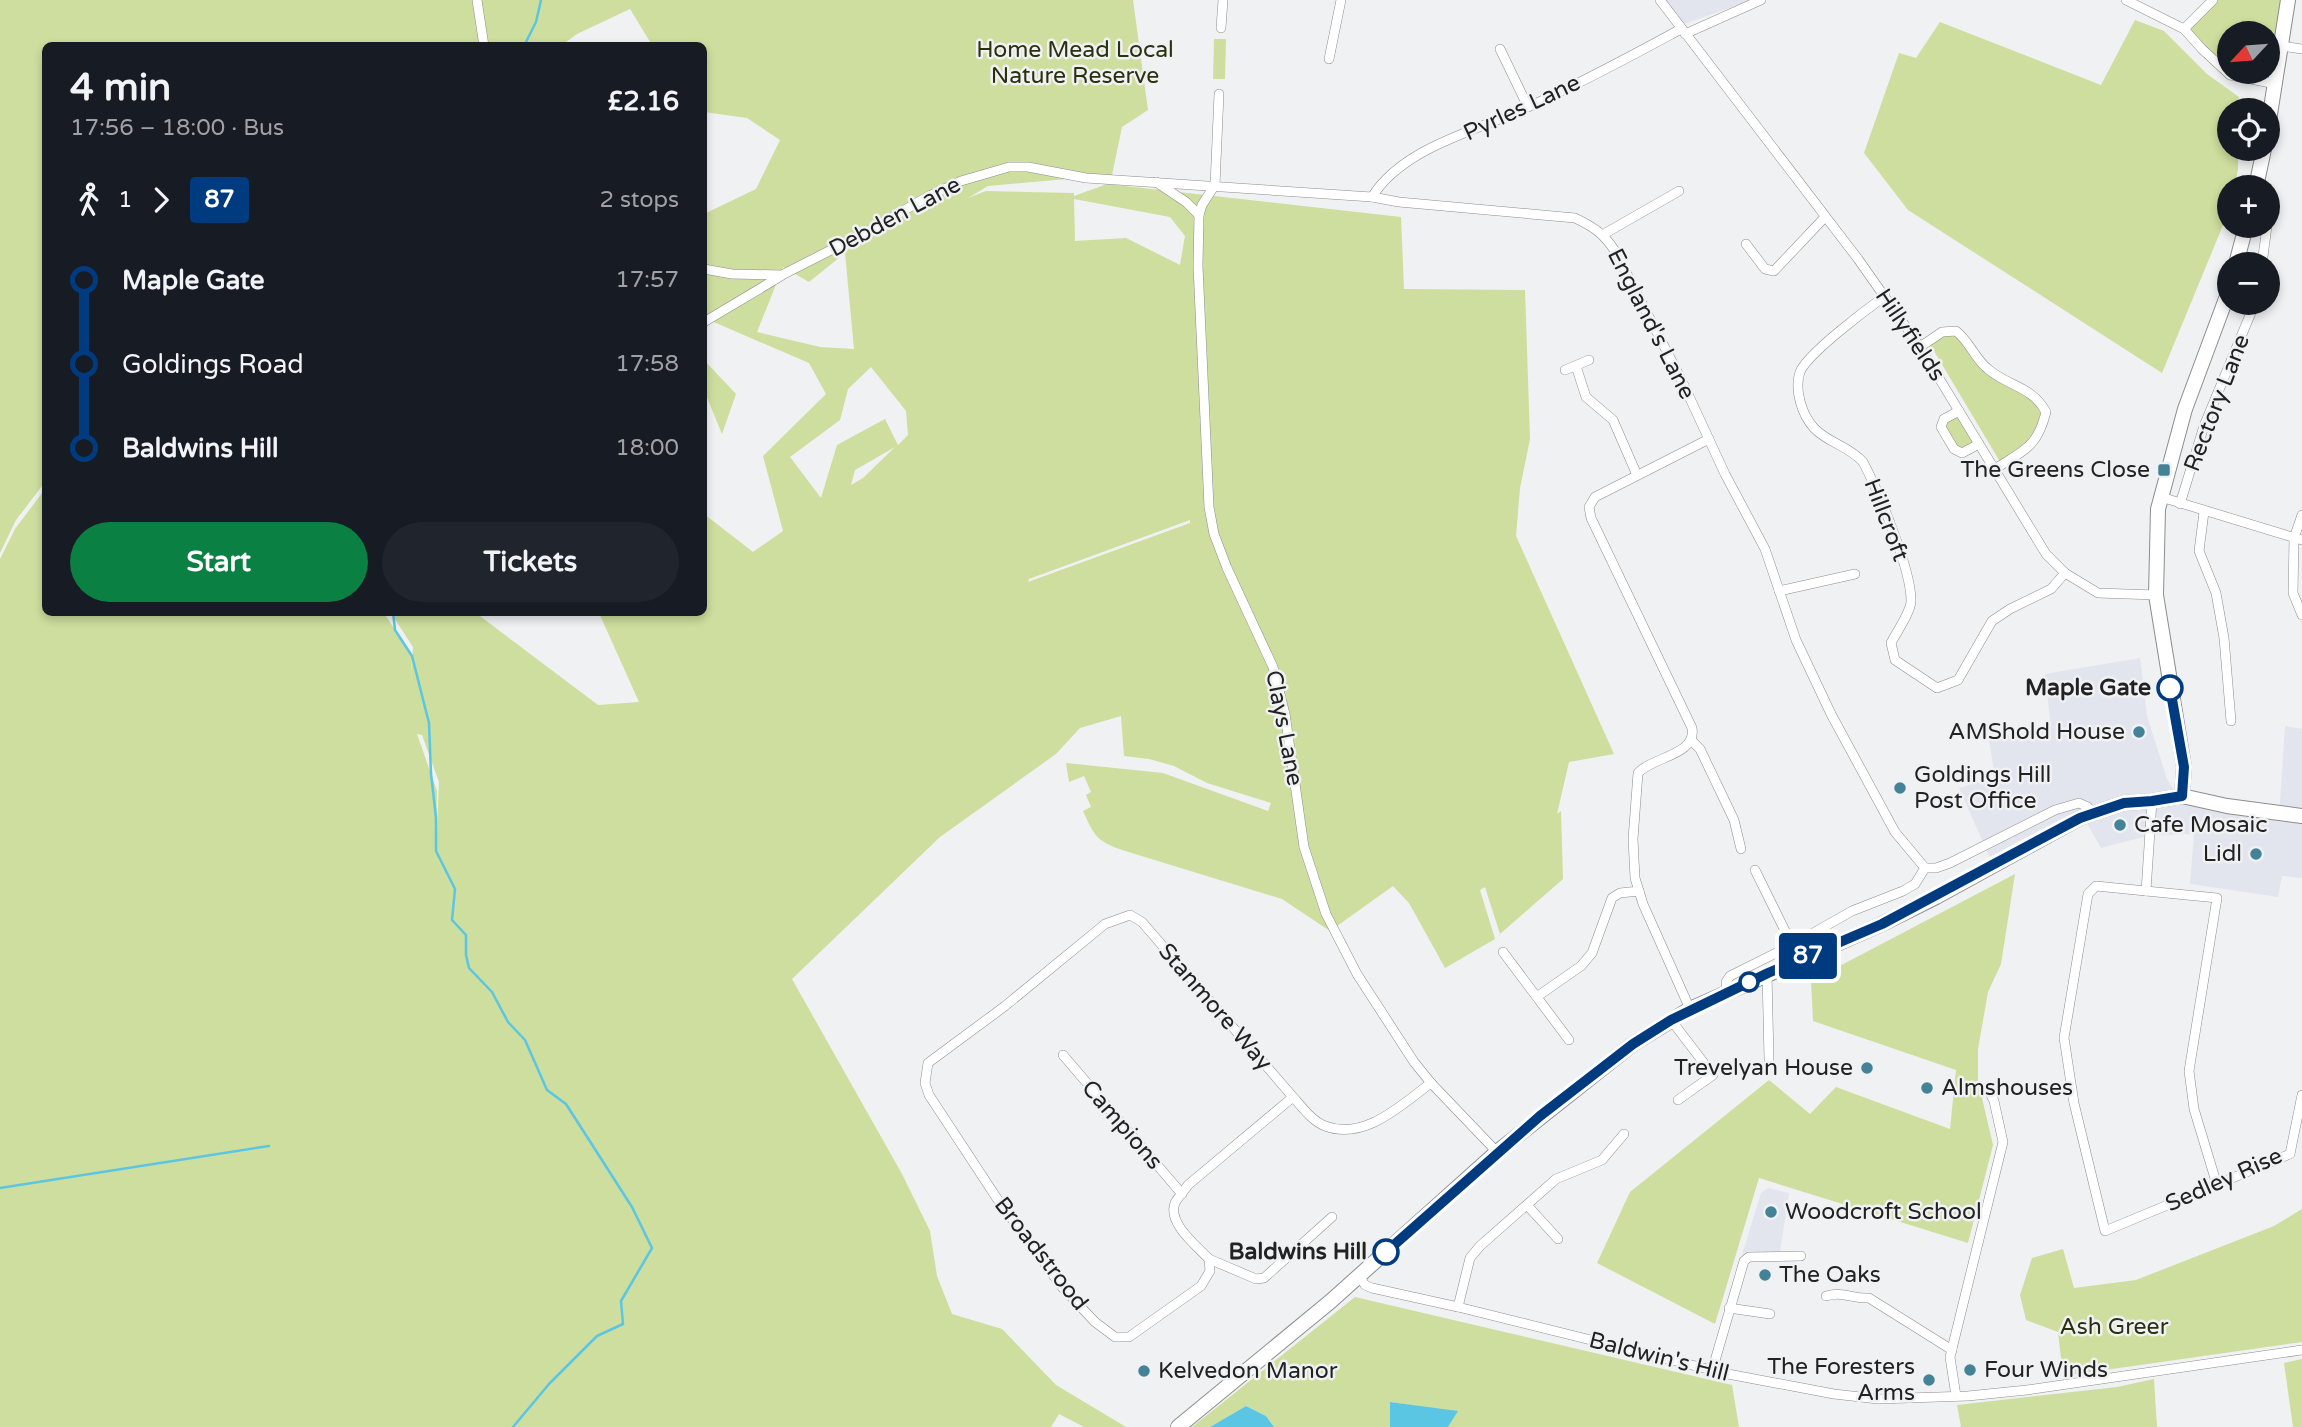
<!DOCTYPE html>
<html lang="en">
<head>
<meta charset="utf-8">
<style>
	body { margin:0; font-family:"Varela Round",sans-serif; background:#20242c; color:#f1f3f6; height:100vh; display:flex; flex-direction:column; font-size:26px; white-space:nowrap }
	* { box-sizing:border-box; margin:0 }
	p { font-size:23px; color:#9ea1a6 }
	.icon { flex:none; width:38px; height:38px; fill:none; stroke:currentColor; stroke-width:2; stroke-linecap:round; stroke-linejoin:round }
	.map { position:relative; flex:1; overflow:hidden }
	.side { position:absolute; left:42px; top:42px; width:665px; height:574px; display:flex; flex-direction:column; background:#171b24; border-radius:10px; box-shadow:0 4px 10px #0003 }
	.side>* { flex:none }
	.badge { padding:0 14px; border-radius:5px; font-size:24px; line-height:46px }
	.needle { width:46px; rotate:244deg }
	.fabs { position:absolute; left:2217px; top:21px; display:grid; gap:14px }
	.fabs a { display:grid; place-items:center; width:63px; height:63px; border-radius:50%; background:#171b24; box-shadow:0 4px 10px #0003; font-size:35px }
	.map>.badge { position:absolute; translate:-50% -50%; box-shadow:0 0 0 4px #fff }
	.legs { display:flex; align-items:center; gap:10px; height:77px; padding:0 28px; font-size:23px }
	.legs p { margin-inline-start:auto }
	.head { display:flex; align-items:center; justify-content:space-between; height:119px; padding:0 28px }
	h1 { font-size:38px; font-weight:700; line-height:52px }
	.button { display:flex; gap:14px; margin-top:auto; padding:14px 28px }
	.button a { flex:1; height:80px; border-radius:42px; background:#0b8043; color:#fff; font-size:28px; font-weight:700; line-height:80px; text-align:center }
	.button a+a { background:#20242c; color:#f1f3f6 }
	ul { padding:0 28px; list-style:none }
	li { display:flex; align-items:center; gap:24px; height:84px; font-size:26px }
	li i { display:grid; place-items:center; width:10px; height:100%; margin:0 9px; background:currentColor }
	li i::after { content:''; width:18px; height:18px; margin:-9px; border:5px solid; border-radius:50%; background:#171b24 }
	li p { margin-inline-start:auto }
	li:first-child i { background:linear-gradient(#0000 50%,currentColor 0) }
	li:last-child i { background:linear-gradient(currentColor 50%,#0000 0) }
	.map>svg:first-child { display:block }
	.built { fill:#e2e5ee }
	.green { fill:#cdde9e; fill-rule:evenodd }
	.water { fill:#5bc6e3 }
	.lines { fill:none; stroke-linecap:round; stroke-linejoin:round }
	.stream { stroke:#5bc6e3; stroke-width:2.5 }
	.street-casing { stroke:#8c8d8e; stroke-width:10 }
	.primary-casing { stroke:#8c8d8e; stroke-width:16 }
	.street { stroke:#fff; stroke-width:9 }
	.primary { stroke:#fff; stroke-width:14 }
	.line-1-casing { stroke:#fff; stroke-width:16 }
	.line-1 { stroke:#003b80; stroke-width:10 }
	.poi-dot { fill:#448397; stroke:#f0f1f2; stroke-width:2.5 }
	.stop-1-dot { fill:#fff; stroke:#003b80; stroke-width:3.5 }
	.labels { text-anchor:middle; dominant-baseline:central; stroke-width:5; stroke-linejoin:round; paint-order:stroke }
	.park-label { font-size:23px; fill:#2a310f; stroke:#f0f1f2 }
	.street-label { font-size:23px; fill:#222223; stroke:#f0f1f2 }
	.poi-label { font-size:23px; fill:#222223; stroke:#f0f1f2; text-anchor:start }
	.stop-label { font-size:23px; font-weight:bold; fill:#222223; stroke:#f0f1f2; text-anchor:end }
</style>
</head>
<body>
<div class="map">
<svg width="2302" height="1427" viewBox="0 0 2302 1427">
	<rect width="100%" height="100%" fill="#f0f1f2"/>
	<g class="built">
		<path d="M 1663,0 L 1752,0 L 1684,24 Z"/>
		<path d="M 2140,658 L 2147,716 L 2167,779 L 2183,804 L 2279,817 L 2285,726 L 2302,729 L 2302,878 L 2282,876 L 2278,897 L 2190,884 L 2194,834 L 2151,835 L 2101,848 L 2085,820 L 1991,860 L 1959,788 L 1995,777 L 1989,740 L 2051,728 L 2045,674 Z"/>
		<path d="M 1768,1188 L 1789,1193 L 1779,1258 L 1742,1255 L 1761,1193 Z"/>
	</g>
	<g class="green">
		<path d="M 0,0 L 1133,0 L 1148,110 L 1122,127 L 1112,175 L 988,186 L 968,198 L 986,191 L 1074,193 L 1074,196 L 1107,184 L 1401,217 L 1404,289 L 1525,290 L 1530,439 L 1520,488 L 1516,536 L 1614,754 L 1569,762 L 1557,814 L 1561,811 L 1563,879 L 1500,934 L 1485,887 L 1480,890 L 1495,939 L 1445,968 L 1409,903 L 1393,886 L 1330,931 L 1282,899 L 1122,850 C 1096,841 1094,835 1083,811 L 1091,807 L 1086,795 L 1091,792 L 1084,776 L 1069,782 L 1066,763 L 1163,773 L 1268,811 L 1271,803 L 1207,783 L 1174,766 L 1149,759 L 1124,756 L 1121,716 L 1080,728 L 1056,754 L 940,837 L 792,979 L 902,1174 L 930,1231 L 937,1276 L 952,1314 L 1002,1329 L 1056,1385 L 1126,1427 L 1084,1427 L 1059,1414 L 1051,1427 L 0,1427 L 0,559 L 15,529 L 45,489 L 46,612 L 384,613 L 412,656 L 411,683 L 413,647 L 391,613 L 476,613 L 598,705 L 639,702 L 599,613 L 704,612 L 704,514 L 753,552 L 783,531 L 763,456 L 826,394 L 809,363 L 709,320 L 704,326 L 704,214 L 756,189 L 780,140 L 747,118 L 704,112 L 704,46 L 652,45 L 630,9 L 577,34 L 562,45 L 46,46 L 45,482 L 16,520 L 0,553 ZM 1074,199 L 1170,217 L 1185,236 L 1180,265 L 1126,238 L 1075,241 ZM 845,253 L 854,349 L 820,347 L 757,332 L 783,267 L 809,282 ZM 871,367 L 906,411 L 908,435 L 898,445 L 885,419 L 837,445 L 821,498 L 790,457 L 840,420 L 848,389 ZM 895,447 L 863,478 L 851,485 L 855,470 ZM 1190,520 L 1190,523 L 1028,582 L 1029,579 ZM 417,734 L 422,735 L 439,782 L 436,853 L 437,791 Z"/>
		<path d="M 2213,0 L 2285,0 L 2273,80 L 2235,72 L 2268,72 L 2268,33 L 2230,33 L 2229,69 L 2205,47 L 2187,25 Z"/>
		<path d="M 2135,20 L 2164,31 L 2207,74 L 2239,97 L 2239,110 L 2230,110 L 2230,149 L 2238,149 L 2238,170 L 2234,187 L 2230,187 L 2228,213 L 2162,373 L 1908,210 L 1864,153 L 1899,53 L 1916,58 L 1940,22 L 2101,85 Z"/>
		<path d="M 1214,39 L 1226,39 L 1225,79 L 1213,79 Z"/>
		<path d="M 1956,331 L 1986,368 L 2018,385 L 2046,412 L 2041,433 L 2002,465 L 1928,341 Z"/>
		<path d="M 704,360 L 736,394 L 722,434 L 704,390 Z"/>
		<path d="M 1959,411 L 1979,444 L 1962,453 L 1941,427 Z"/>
		<path d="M 2015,874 L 2001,964 L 1988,992 L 1978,1049 L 1978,1081 L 1993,1145 L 1968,1243 L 1759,1178 L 1715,1324 L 1597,1263 L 1630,1192 L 1769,1080 L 1810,1114 L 1836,1087 L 1950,1129 L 1956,1070 L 1813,1021 L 1811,981 Z"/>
		<path d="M 2302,1209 L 2302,1342 L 2063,1376 L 2058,1332 L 2026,1320 L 2020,1295 L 2032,1258 L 2063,1249 L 2074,1288 L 2136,1280 L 2274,1226 Z"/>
		<path d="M 1355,1297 L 1732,1385 L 1739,1427 L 1448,1427 L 1457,1412 L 1390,1402 L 1390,1427 L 1274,1427 L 1266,1416 L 1246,1406 L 1210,1427 L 1192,1427 Z"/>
		<path d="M 2302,1359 L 2302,1427 L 2293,1427 L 2284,1363 Z"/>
		<path d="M 2154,1379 L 2157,1427 L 1961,1427 L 1957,1405 L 2117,1387 Z"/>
	</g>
	<g class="water">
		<path d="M 1390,1402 L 1458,1411 L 1448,1427 L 1390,1427 Z"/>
		<path d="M 1246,1406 L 1266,1416 L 1274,1427 L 1210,1427 Z"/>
	</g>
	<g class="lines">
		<g class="stream">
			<path d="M 524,46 L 536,22 L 541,0"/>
			<path d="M 393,612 L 395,630 L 412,656 L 429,723 L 431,774 L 436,817 L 436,851 L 455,889 L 452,920 L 466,935 L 466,955 L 469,968 L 492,992 L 508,1022 L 525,1040 L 547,1090 L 566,1104 L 632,1207 L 652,1248 L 621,1301 L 623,1324 L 597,1336 L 549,1384 L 513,1427"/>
			<path d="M 0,1188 L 269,1146"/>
		</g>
		<g class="street-casing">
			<g id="street">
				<path d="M 477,0 L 484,46"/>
				<path d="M 1660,0 L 1858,259 L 1920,347 L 2046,554 L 2065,573 L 2098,593 L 2156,595"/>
				<path d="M 2126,0 L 2184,29 L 2202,49 L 2230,75 L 2276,84"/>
				<path d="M 1221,28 L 1223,0"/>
				<path d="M 2184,29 L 2213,0"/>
				<path d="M 1685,34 L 1761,0"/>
				<path d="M 2282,46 L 2302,49"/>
				<path d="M 1500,49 L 1528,107"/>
				<path d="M 1329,59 L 1341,0"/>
				<path d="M 1219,94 L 1215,185 L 1202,205 L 1199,215 L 1198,266 L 1209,507 L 1214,534 L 1227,568 L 1273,667 L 1285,714 L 1304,847 L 1326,914 L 1357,974 L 1414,1062 L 1431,1083 L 1497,1152"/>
				<path d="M 1156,182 L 1186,202 L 1199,215"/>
				<path d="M 1372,197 C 1403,147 1477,131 1528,107 C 1580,84 1631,56 1681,29"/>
				<path d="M 2268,199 L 2271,200 L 2268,219"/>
				<path d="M 1604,234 L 1679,191"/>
				<path d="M 1746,244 L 1765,269 L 1774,271 L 1825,217"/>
				<path d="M 2262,264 L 2267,226"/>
				<path d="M 704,269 L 732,274 L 782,275 L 870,230 L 927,197 L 961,181 L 1009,167 L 1028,167 L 1086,178 L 1372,197 L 1399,202 L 1575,218 C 1594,227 1604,234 1615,251 L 1681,379 L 1725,474 L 1765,549 L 1796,640 L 1831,714 L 1895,832 L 1925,868"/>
				<path d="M 1885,296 C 1867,309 1807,354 1800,372 C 1794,390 1802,415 1814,428 C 1828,443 1849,446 1863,462 C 1878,490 1911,569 1911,600 C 1912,610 1896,633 1891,643 L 1895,660 L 1937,688 L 1958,680 L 1992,621 L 2010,609 L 2051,589 L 2065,573"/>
				<path d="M 704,322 L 781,276"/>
				<path d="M 1920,347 L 1942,332 L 1956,331 C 1970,342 1975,359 1988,369 C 2009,387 2032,386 2046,412 C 2037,448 2024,450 1995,469"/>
				<path d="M 1576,366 L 1586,397 L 1613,420 L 1637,475"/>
				<path d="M 1565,370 L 1589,360"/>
				<path d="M 1959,411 L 1944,419 L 1941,427 L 1954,449 L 1962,453 L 1979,444"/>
				<path d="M 2161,497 L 2302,540"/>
				<path d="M 2180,504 L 2204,426 L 2255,303"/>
				<path d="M 2204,512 L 2199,551 L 2216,593 L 2224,638 L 2231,721"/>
				<path d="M 2302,515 L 2294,538 L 2293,593 L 2302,615"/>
				<path d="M 1779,591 L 1855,574"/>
				<path d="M 1691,740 L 1700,749 L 1734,820 L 1741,849"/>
				<path d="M 2152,801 L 2146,891 L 2217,898 L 2189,1071 L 2194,1109 L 2217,1185"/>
				<path d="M 1755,870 L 1792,945"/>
				<path d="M 2146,891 L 2096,886 L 2088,894 L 2064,1038 L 2074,1103 L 2105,1231 L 2290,1154 L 2302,1095"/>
				<path d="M 1503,952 L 1569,1040"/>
				<path d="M 1767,973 L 1769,1060"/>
				<path d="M 1727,992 L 1726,982 L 1730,976 L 1792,945 L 1852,911 L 1903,891 L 1915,884 L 1925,868 L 1936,868 L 1950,863 L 2055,810 L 2079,803 L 2088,807 L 2091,814"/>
				<path d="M 1538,996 L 1581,966 L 1592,953 L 1612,898 L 1620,893 L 1639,891"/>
				<path d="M 1690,1009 L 1643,904 L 1635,878 L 1633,839 L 1638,773 C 1652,757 1697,755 1692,728 L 1591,518 L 1589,507 L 1595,497 L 1709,439"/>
				<path d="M 1671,1020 L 1713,1075 L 1678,1100"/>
				<path d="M 1063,1055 L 1182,1194"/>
				<path d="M 1293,1097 L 1188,1185 C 1184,1191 1178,1197 1175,1203 C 1167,1223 1197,1246 1209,1259 L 1210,1271 L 1201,1286 L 1129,1337 L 1115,1337 L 1095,1322 L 1062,1287 L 996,1197 L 929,1095 L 925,1083 L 928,1063 L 1005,1006 L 1105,924 L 1130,915 L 1142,922 L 1293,1097 C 1302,1107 1312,1121 1325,1126 C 1365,1141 1401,1105 1431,1083"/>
				<path d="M 1527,1205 L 1558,1239"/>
				<path d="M 1209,1259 L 1256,1279 L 1264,1278 L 1332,1217"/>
				<path d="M 1359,1276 L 1365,1285 L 1372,1288 L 1458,1307 L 1728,1374 L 1834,1394 L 1878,1399 L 1968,1396 L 2027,1390 L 2302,1350"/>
				<path d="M 1826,1296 C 1845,1291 1851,1299 1869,1298 L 1952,1350"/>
				<path d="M 1458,1307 L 1470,1258 L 1480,1246 L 1556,1179 L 1602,1160 L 1624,1134"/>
				<path d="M 1729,1308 L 1770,1314"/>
				<path d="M 1712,1371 L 1744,1261 L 1749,1257 L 1801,1256"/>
				<path d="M 1956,1396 L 1950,1357 L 2003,1142 L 1994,1101 L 1988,1089"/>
			</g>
		</g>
		<g class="primary-casing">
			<g id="primary">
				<path d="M 2268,127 L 2288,0"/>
				<path d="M 2256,187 L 2264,149"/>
				<path d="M 2236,264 L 2246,226"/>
				<path d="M 2182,796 L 2184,767 L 2156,595 L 2158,509 L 2185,409 L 2230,288"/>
				<path d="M 1178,1427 L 1331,1301 L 1497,1152 L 1633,1044 L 1690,1009 L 1882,924 L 1936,897 L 2080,818 L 2124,803 L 2152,801 L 2182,796 L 2227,806 L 2302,816"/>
			</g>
		</g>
		<use href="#street" class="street"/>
		<use href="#primary" class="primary"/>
	</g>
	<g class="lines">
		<g class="line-1-casing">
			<path id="line-1" d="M 1386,1252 L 1540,1116 L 1633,1044 L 1671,1020 L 1768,973 L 1882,924 L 2080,818 L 2124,803 L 2152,801 L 2182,796 L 2184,767 L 2170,688"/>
		</g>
		<use href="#line-1" class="line-1"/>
	</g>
	<g class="poi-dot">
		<rect x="2157" y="463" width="14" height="14" rx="3.5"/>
		<circle cx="2139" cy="732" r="7"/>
		<circle cx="1900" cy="788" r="7"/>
		<circle cx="2120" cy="825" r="7"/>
		<circle cx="2256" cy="854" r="7"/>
		<circle cx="1867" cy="1068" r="7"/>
		<circle cx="1927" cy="1088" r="7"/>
		<circle cx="1771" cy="1212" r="7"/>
		<circle cx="1765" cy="1275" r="7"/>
		<circle cx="1970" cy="1370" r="7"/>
		<circle cx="1144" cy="1371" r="7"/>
		<circle cx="1929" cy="1380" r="7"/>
	</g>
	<g class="stop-1-dot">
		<circle cx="2170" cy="688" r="12"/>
		<circle cx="1749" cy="982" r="9"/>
		<circle cx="1386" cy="1252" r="12"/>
	</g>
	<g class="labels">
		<g class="park-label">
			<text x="1075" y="50">Home Mead Local<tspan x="1075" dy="26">Nature Reserve</tspan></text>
			<text x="2114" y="1327">Ash Greer</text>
		</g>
		<g class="street-label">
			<text transform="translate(1522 108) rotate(-25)">Pyrles Lane</text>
			<text transform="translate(895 217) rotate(-28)">Debden Lane</text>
			<text transform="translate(1651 324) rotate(63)">England's Lane</text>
			<text transform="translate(1910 335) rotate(56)">Hillyfields</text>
			<text transform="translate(2217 403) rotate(-69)">Rectory Lane</text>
			<text transform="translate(1886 520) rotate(69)">Hillcroft</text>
			<text transform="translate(1284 728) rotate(79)">Clays Lane</text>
			<text transform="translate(1215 1007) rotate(49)">Stanmore Way</text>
			<text transform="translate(1122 1125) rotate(49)">Campions</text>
			<text transform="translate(2224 1180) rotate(-24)">Sedley Rise</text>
			<text transform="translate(1041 1254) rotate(52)">Broadstrood</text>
			<text transform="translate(1659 1357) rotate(14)">Baldwin's Hill</text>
		</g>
		<g class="poi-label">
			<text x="2150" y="470" text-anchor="end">The Greens Close</text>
			<text x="2125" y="732" text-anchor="end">AMShold House</text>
			<text x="1914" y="775">Goldings Hill<tspan x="1914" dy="26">Post Office</tspan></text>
			<text x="2134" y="825">Cafe Mosaic</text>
			<text x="2242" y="854" text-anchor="end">Lidl</text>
			<text x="1853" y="1068" text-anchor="end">Trevelyan House</text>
			<text x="1941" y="1088">Almshouses</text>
			<text x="1785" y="1212">Woodcroft School</text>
			<text x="1779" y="1275">The Oaks</text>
			<text x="1915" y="1367" text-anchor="end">The Foresters<tspan x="1915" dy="26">Arms</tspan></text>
			<text x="1984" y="1370">Four Winds</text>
			<text x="1158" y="1371">Kelvedon Manor</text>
		</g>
		<g class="stop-label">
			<text x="2151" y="688">Maple Gate</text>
			<text x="1367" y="1252">Baldwins Hill</text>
		</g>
	</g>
</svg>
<div class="fabs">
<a><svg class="needle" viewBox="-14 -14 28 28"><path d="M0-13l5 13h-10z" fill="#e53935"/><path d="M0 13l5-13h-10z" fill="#9ea1a6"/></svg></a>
<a><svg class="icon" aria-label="locate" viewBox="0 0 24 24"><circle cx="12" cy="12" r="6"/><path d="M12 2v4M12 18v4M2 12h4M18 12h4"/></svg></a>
<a>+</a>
<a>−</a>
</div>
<b class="badge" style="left:1808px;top:956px;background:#003b80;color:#fff">87</b>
<section class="side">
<div class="head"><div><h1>4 min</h1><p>17:56 – 18:00 · Bus</p></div><b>£2.16</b></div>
<div class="legs"><svg class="icon" aria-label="walk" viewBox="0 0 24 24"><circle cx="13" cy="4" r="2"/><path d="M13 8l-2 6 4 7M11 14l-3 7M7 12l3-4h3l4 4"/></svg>1<svg class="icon" aria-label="forward" viewBox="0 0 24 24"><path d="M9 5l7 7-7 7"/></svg><b class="badge" style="background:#003b80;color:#fff">87</b><p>2 stops</p></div>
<ul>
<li><i style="color:#003b80"></i><b>Maple Gate</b><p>17:57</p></li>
<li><i style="color:#003b80"></i><span>Goldings Road</span><p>17:58</p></li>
<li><i style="color:#003b80"></i><b>Baldwins Hill</b><p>18:00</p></li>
</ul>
<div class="button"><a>Start</a><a>Tickets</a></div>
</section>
</div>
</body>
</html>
